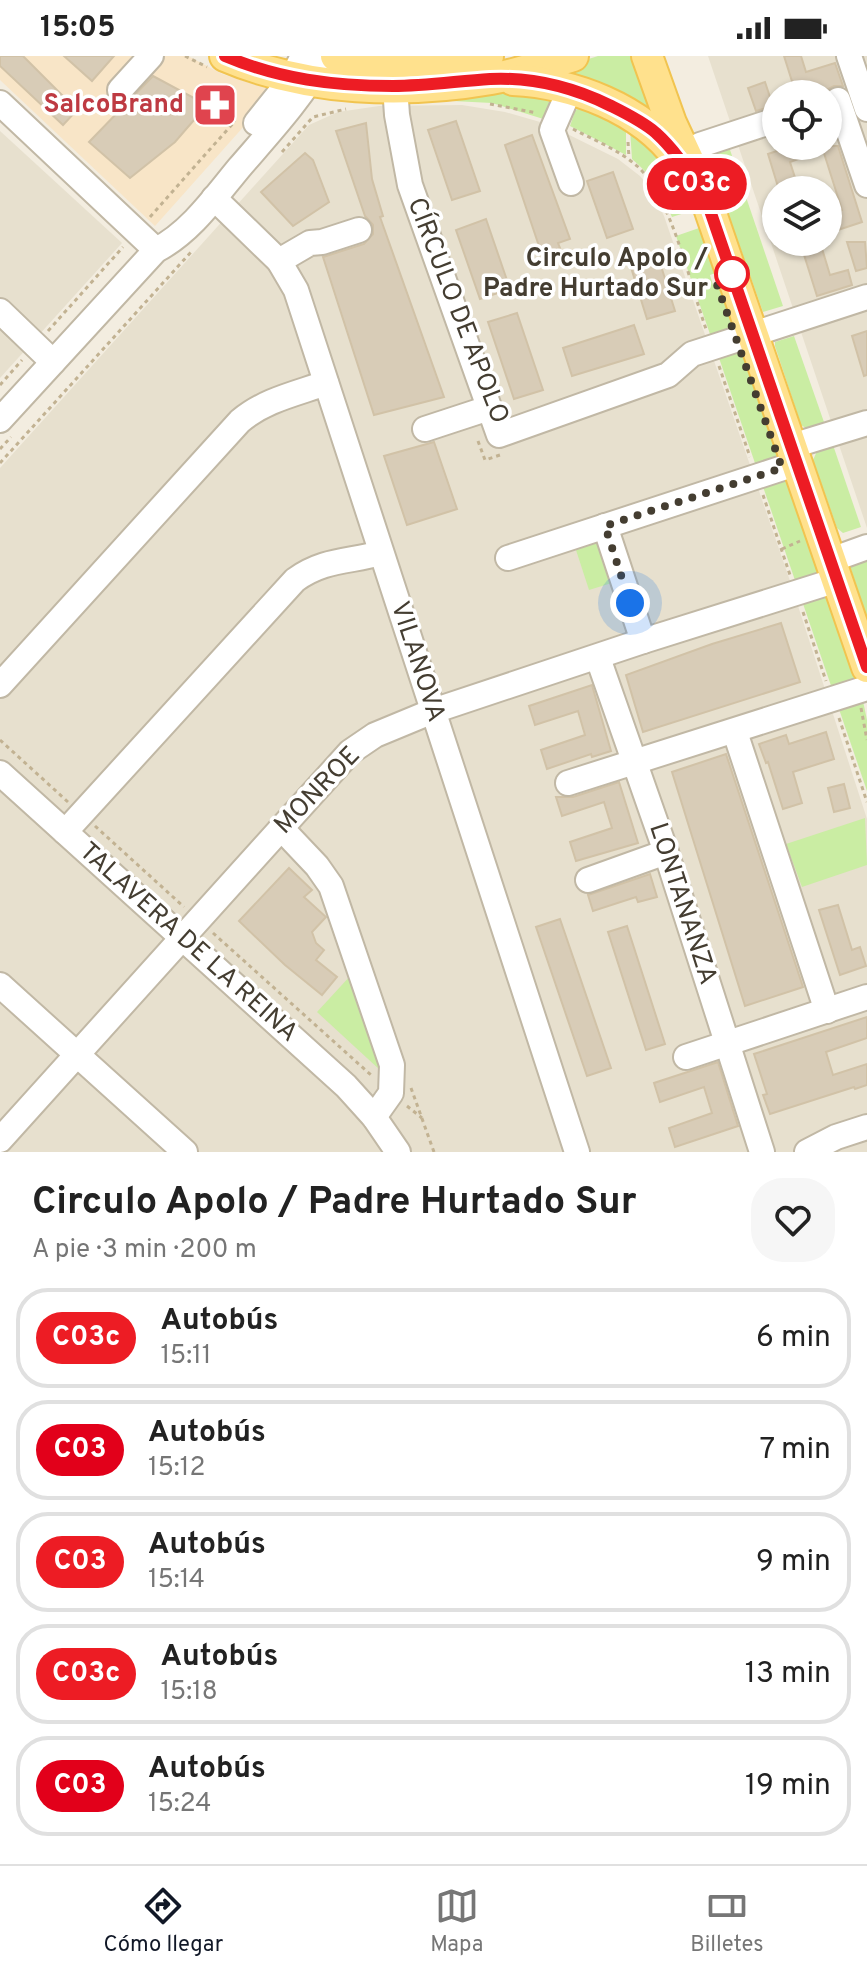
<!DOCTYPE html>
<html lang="es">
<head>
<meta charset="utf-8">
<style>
	body { margin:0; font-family:Overpass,sans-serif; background:#f6f6f6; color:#222; height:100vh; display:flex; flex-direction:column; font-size:30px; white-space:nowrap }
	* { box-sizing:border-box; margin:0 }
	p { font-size:26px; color:#767676 }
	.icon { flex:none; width:44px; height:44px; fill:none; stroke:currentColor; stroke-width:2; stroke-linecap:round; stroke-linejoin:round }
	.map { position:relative; height:1096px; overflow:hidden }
	.details { display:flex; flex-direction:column; background:#fff; flex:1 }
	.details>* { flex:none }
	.badge { padding:0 16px; border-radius:26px; font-size:28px; line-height:52px }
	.buttons { position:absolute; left:762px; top:24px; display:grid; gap:16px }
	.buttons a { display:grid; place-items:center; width:80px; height:80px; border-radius:50%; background:#fff; box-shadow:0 2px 6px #0004; font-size:40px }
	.you { position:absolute; width:40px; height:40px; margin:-20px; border:6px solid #fff; border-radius:50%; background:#1a73e8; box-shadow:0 0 0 12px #1a73e833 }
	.map>.badge { position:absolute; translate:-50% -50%; box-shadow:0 0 0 4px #fff }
	.round { display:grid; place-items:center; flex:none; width:84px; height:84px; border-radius:32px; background:#f6f6f6 }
	.head { display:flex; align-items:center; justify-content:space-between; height:136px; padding:0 32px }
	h1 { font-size:38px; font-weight:700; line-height:60px }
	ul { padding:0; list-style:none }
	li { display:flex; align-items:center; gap:24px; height:100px; margin:0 16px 12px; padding:0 16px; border:4px solid #e0e0e0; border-radius:32px }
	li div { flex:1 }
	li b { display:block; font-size:30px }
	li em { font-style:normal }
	li .badge { min-width:88px; font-weight:700; text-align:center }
	.status { display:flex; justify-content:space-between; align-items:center; height:56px; padding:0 40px; background:#fff; direction:ltr }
	.status svg { height:22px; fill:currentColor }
	.tab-bar { display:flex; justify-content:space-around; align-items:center; height:112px; border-top:2px solid #e0e0e0; background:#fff; font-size:22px; color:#767676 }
	.tab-bar a { display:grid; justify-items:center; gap:4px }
	.tab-bar .active { color:#111827 }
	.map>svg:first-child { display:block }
	.residential { fill:#e7e0ce; fill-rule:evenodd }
	.commercial { fill:#f8e5c7 }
	.green { fill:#caeda3 }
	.building { fill:#d8ccb7; stroke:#d1c2a7; stroke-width:2 }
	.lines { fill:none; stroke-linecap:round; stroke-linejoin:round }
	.minor-casing { stroke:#c1b8a5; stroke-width:28 }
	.major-casing { stroke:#f1c450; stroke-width:34 }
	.path { stroke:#c2b292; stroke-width:3; stroke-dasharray:4 4; stroke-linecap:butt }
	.minor { stroke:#fff; stroke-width:24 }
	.major { stroke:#ffe18d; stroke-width:30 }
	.line-casing { stroke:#fff; stroke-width:18 }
	.line { stroke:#ed1c24; stroke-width:12 }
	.walk { stroke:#443d31; stroke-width:8; stroke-dasharray:0 14.4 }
	.stop-dot { fill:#fff; stroke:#ed1c24; stroke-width:4 }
	.labels { text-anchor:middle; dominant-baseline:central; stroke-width:7; stroke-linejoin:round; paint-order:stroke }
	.health-label { font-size:26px; font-weight:bold; fill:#be3a42; stroke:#fff; text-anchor:end }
	.stop-label { font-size:26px; font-weight:bold; fill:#443d31; stroke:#fff; text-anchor:end }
	.street-label { font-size:26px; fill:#443d31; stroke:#fff }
</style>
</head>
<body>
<div class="status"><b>15:05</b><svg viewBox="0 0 49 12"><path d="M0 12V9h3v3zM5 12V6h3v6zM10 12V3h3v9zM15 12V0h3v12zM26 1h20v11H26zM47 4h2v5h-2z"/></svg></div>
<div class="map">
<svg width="867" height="1096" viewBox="0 0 867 1096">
	<rect width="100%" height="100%" fill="#f3ede0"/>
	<g class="residential">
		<path d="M 708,0 L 867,0 L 867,472 L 803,282 ZM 776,38 L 828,38 L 828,90 L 776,90 ZM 776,134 L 828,134 L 828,186 L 776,186 Z"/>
		<path d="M 462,49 L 505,56 L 547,68 L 618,103 L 640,120 L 650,132 L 664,160 L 788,519 L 867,763 L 867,1096 L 0,1096 L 0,412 L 309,69 L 338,56 L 379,50 Z"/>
		<path d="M 0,75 L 122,187 L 0,322 Z"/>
	</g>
	<path class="commercial" d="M 0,0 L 188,0 L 222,18 L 272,34 L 263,49 L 155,170 L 0,24 Z"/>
	<g class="green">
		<path d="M 598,0 L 638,0 L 659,60 L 554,14 Z"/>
		<path d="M 522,34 L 552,36 L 553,66 L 492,47 L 413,43 L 483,39 Z"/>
		<path d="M 580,51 L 626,67 L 626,99 L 570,70 L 575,55 Z"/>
		<path d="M 630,73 L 680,116 L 694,154 L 672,161 C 661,138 652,119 632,103 Z"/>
		<path d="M 727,85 L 783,250 L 763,256 L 705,92 Z"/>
		<path d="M 702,171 L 718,216 L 710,219 L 713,229 L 721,227 L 734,264 L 730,275 L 711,281 L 676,180 Z"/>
		<path d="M 794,280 L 825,369 L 809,374 L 801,369 L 775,290 L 775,286 Z"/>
		<path d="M 736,293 L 746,297 L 863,645 L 867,664 L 867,735 L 718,299 Z"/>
		<path d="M 833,389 L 861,471 L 843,477 L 837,472 L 813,404 L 818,393 Z"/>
		<path d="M 596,484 L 602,487 L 615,526 L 589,534 L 575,491 Z"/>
		<path d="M 867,495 L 867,562 L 848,504 Z"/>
		<path d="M 865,762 L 867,809 L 802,831 L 786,788 Z"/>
		<path d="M 352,918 L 380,994 L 380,1014 L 317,956 Z"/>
	</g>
	<g class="building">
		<path d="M 0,0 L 23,0 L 77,54 L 63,69 L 0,10 Z"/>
		<path d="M 64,0 L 114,0 L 92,25 Z"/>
		<path d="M 784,0 L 801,0 L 806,16 L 835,7 L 843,30 L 834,30 L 819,38 L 796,38 Z"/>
		<path d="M 153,20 L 207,49 L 175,86 L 130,122 L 89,86 Z"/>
		<path d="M 765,26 L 773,50 L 756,55 L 748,32 Z"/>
		<path d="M 456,65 L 480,135 L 452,144 L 428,74 Z"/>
		<path d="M 366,67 L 372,123 L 383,160 L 380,161 L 444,341 L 374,359 L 323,201 L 364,188 L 373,178 L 373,169 L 365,160 L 336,75 Z"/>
		<path d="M 532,79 L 570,183 L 558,187 L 560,192 L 542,199 L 505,89 Z"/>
		<path d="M 792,90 L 838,90 L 862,166 L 838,174 L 832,157 L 842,154 L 823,94 L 790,106 L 799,134 L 779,134 L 768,98 Z"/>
		<path d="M 305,97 L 313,104 L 329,146 L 293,170 L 261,136 Z"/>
		<path d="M 613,116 L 633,173 L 607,182 L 587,125 Z"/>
		<path d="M 486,163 L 510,233 L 480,243 L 456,174 Z"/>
		<path d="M 800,186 L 820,186 L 830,219 L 848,214 L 852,229 L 817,240 Z"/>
		<path d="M 847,186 L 865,186 L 867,212 L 856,215 Z"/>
		<path d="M 657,197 L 675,255 L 647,263 L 629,205 Z"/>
		<path d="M 517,257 L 543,334 L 514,343 L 488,266 Z"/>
		<path d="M 634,269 L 644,298 L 572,320 L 563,292 Z"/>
		<path d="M 867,275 L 867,319 L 864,320 L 852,280 Z"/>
		<path d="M 434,386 L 457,453 L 407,469 L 384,400 Z"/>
		<path d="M 781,567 L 800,626 L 643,676 L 626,619 L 712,588 Z"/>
		<path d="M 592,629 L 611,695 L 592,701 L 591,698 L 547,713 L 541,694 L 585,679 L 578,655 L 535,669 L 529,650 Z"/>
		<path d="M 826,676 L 834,703 L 793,716 L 802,747 L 783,753 L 768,706 L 766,707 L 759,688 L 786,679 L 789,688 Z"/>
		<path d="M 726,698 L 803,931 L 745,950 L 672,716 Z"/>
		<path d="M 619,726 L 638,787 L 576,805 L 570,786 L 612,772 L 604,746 L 562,760 L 556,741 L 573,741 Z"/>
		<path d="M 844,728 L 850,752 L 834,756 L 828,732 Z"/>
		<path d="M 289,812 L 312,834 L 304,841 L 326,861 L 312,876 L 316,887 L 324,894 L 316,904 L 337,921 L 322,939 L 285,909 L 239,865 Z"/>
		<path d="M 650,818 L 657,841 L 638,846 L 636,841 L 593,855 L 588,839 Z"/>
		<path d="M 838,849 L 852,894 L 860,891 L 866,910 L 840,919 L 819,854 Z"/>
		<path d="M 560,863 L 611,1012 L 587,1020 L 536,871 Z"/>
		<path d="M 627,870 L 665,988 L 646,994 L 608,876 Z"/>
		<path d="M 867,961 L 867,982 L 826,996 L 833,1019 L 867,1008 L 867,1029 L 855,1033 L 854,1031 L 770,1058 L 763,1039 L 767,1038 L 754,998 Z"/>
		<path d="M 718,1006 L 738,1070 L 675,1091 L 669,1072 L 712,1057 L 704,1031 L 660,1046 L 654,1027 Z"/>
	</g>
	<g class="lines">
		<g class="minor-casing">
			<g id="minor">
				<path d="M 849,0 L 867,53"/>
				<path d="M 395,30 L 397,59 L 410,129 L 499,379 L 668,319 L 692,298 L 867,241"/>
				<path d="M 570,33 L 552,74 L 571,127"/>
				<path d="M 120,34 L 151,0"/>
				<path d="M 838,44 L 867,129"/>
				<path d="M 0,47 L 156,194"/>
				<path d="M 256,67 L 292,22 L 303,0"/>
				<path d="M 700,89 L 776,64"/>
				<path d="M 214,142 L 279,205 L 296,234 L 577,1096"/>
				<path d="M 279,205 L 310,187 L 322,186 L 359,174"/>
				<path d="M 0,255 L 53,306"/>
				<path d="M 0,364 L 156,194 C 190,177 215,141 239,112 C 270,76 302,42 325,0"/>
				<path d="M 425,373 L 489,352"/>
				<path d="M 792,390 L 867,367"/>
				<path d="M 605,470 L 643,585"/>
				<path d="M 508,502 L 798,407"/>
				<path d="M 831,504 L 867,491"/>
				<path d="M 598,602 L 666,796 L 762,1096"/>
				<path d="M 0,629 L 240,365 C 265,344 295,338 326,327"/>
				<path d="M 735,676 L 827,955"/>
				<path d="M 0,717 L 346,1030 L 374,1061 L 398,1096"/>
				<path d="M 568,727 L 867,632"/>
				<path d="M 281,772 L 317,810 L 331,830 L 392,1009 L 391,1037 L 374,1061"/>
				<path d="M 65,776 L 295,524 C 324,503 349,506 381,497"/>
				<path d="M 588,824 L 666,796"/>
				<path d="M 0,929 L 185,1096"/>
				<path d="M 686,1001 L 867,941"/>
				<path d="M 0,1084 L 350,696 L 375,679 L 433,655 L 643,585 L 837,524"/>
				<path d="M 807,1096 L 836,1081 L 867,1071"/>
			</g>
		</g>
		<g class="major-casing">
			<g id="major">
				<path d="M 225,0 C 307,35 404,38 491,23 C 519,18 546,8 573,0"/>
				<path d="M 336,0 L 418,5 L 488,0"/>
				<path d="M 647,0 L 671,67 L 705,140 L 867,611"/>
				<path d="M 513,24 C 573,27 641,52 678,102"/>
			</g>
		</g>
		<g class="path">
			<path d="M 185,0 L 207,11"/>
			<path d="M 490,48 L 537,57"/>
			<path d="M 573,73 C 594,84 619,94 637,110 C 671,140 690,228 706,273"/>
			<path d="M 628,86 L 629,102"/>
			<path d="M 282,96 L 313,61 L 346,53"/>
			<path d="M 150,161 L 235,65"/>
			<path d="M 48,275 L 123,191"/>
			<path d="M 719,310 L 750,401"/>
			<path d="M 0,329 L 22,304"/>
			<path d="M 478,385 L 485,404 L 500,399"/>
			<path d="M 0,393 L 11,381"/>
			<path d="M 0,407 L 191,196"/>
			<path d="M 763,439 L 790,519"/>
			<path d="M 782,493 L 800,485"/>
			<path d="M 803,556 L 826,625"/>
			<path d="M 861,652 L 867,684"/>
			<path d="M 839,662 L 867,746"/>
			<path d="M 0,684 L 68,746"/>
			<path d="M 95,770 L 184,851"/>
			<path d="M 213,877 L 371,1019"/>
			<path d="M 411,1032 L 434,1096"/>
			<path d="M 407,1050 L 422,1062"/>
		</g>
		<use href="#minor" class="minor"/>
		<use href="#major" class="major"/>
	</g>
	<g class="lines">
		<g class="line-casing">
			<path id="line" d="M 225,0 C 279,23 334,30 393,30 C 425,30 458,25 490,23 C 531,21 572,31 609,49 C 625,57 642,65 656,77 C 676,95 690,118 705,140 L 867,611"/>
		</g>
		<use href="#line" class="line"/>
		<path class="walk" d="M 630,547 L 605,470 L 782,412 L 716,226 L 732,218"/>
	</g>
	<defs>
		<g id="pharmacy-square" transform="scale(2.3)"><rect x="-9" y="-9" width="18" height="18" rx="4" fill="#e0444e" stroke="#fff"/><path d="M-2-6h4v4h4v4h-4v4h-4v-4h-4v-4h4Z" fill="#fff"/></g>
	</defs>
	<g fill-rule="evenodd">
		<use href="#pharmacy-square" x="215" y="49"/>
	</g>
	<circle class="stop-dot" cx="732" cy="218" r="16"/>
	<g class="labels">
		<g class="health-label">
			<text x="184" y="49">SalcoBrand</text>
		</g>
		<g class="stop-label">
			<text x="708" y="203">Circulo Apolo /<tspan x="708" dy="30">Padre Hurtado Sur</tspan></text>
		</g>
		<g class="street-label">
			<text transform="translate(457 255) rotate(69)">CÍRCULO DE APOLO</text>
			<text transform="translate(417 606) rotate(72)">VILANOVA</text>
			<text transform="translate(318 735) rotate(-46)">MONROE</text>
			<text transform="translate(682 848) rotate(72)">LONTANANZA</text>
			<text transform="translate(188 887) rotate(42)">TALAVERA DE LA REINA</text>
		</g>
	</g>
</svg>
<div class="buttons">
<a><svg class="icon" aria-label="locate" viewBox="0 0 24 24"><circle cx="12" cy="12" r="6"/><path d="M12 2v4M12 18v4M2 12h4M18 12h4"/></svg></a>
<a><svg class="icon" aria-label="layers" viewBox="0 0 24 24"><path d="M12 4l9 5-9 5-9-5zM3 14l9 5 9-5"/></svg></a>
</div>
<div class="you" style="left:630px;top:547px"></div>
<b class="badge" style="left:697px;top:128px;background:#ed1c24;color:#fff">C03c</b>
</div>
<section class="details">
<div class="head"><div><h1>Circulo Apolo / Padre Hurtado Sur</h1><p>A pie · 3 min · 200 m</p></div><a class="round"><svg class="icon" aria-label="heart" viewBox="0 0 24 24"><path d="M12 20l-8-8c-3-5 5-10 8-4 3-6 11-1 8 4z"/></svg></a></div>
<ul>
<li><span class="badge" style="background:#ed1c24;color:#fff">C03c</span><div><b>Autobús</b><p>15:11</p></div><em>6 min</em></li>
<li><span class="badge" style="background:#e2001a;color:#fff">C03</span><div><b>Autobús</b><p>15:12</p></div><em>7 min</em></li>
<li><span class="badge" style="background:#ed1c24;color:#fff">C03</span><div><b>Autobús</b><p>15:14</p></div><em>9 min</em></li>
<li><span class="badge" style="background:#ed1c24;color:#fff">C03c</span><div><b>Autobús</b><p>15:18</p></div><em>13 min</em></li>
<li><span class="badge" style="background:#e2001a;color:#fff">C03</span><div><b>Autobús</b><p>15:24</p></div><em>19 min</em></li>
</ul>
</section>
<nav class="tab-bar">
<a class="active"><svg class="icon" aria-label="directions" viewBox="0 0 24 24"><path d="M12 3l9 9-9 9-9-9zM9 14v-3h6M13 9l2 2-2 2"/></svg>Cómo llegar</a>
<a><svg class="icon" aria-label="map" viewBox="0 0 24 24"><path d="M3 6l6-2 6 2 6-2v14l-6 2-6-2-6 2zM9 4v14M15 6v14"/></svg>Mapa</a>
<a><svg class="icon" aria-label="tickets" viewBox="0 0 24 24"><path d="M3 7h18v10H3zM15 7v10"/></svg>Billetes</a>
</nav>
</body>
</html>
